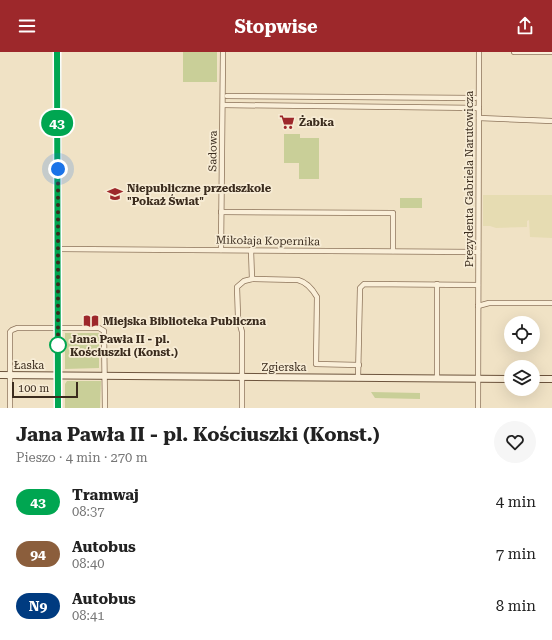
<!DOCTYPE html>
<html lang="pl">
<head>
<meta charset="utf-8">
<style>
	body { margin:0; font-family:"Roboto Serif",serif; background:#f6f6f6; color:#222; height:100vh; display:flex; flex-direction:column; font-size:15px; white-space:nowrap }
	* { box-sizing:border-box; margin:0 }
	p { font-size:13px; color:#767676 }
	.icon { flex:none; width:22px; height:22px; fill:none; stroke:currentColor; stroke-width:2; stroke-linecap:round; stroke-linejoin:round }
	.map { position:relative; height:356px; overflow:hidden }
	.drawer { display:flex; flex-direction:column; background:#fff; flex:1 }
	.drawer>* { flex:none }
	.badge { padding:0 8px; border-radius:13px; font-size:14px; line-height:26px }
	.controls { position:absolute; left:504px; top:264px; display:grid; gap:8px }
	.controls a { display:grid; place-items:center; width:36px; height:36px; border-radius:50%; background:#fff; box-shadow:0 4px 16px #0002; font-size:20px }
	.scale { position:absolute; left:12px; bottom:10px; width:66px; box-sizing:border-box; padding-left:4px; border:2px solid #3b2c1e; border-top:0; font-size:11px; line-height:14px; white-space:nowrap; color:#3b2c1e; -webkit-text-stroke:3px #f7ecd5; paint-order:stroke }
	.you { position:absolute; width:20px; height:20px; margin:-10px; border:3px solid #fff; border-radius:50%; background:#1a73e8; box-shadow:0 0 0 6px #1a73e833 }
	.map>.badge { position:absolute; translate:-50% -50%; box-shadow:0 0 0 2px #fff }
	.round { display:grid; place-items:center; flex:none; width:42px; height:42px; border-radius:21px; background:#f6f6f6 }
	.overview { display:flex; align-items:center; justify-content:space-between; height:68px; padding:0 16px }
	h1 { font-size:19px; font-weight:700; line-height:30px }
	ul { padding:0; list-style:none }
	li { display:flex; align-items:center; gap:12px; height:52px; padding:0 16px }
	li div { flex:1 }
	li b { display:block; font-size:15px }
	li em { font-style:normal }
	li .badge { min-width:44px; font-weight:700; text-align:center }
	header { display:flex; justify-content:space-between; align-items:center; height:52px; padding:0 16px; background:#9d282b; color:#fff; font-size:18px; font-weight:700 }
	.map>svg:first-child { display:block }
	.farmland { fill:#e6dcb2 }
	.green { fill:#c9cf98 }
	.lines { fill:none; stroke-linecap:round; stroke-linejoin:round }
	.street-casing { stroke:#8c735a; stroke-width:6 }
	.secondary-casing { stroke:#6d543d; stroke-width:8 }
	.street { stroke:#faefd9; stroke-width:4.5 }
	.secondary { stroke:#faefd9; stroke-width:6 }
	.tram { stroke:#3b2c1e; stroke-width:1 }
	.line-casing { stroke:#fff; stroke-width:9 }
	.line { stroke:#00a651; stroke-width:6 }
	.walk { stroke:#3b2c1e; stroke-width:4; stroke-dasharray:0 7.2 }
	.stop-dot { fill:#fff; stroke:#00a651; stroke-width:2 }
	.labels { text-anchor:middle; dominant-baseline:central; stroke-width:3.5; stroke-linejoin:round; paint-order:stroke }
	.poi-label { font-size:11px; font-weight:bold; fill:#3b2c1e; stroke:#f7ecd5; text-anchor:start }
	.street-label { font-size:11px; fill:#3b2c1e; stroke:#f7ecd5 }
	.stop-label { font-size:11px; font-weight:bold; fill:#3b2c1e; stroke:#f7ecd5; text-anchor:start }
</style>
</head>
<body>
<header><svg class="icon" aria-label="menu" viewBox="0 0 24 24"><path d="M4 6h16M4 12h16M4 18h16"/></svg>Stopwise<svg class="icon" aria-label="share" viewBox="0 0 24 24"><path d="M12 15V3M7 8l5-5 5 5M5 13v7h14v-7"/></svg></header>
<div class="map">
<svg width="552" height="356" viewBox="0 0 552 356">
	<rect width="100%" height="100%" fill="#f0e2c5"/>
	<path class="farmland" d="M 483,143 L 552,143 L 552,186 L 530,185 L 529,168 L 527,169 L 527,175 L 496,176 L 490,174 L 483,174 Z"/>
	<g class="green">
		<rect x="183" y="0" width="34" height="30"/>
		<path d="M 284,82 L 300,82 L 300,86 L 319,86 L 319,127 L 299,127 L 299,111 L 284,111 Z"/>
		<path d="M 422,146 L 422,156 L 400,156 L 400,146 Z"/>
		<path d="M 65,281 L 99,281 L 99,316 L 65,317 Z"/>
		<path d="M 67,329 L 101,329 L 100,356 L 65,356 L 65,332 Z"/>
		<path d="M 371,340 L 420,341 L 420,347 L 375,346 Z"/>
	</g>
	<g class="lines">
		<g class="street-casing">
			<g id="street">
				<path d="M 514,0 L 552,0"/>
				<path d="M 227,44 L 475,46"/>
				<path d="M 223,53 L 479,56"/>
				<path d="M 479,66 L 552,69"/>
				<path d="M 221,160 L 393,161 L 393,199"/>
				<path d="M 58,197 L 478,200"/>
				<path d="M 221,198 L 223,0"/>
				<path d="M 252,227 L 298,228 C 306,230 313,238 317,245 L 316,312 L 359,313"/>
				<path d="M 478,254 L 489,251 L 552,251"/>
				<path d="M 358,326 L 360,236 L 364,232 L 478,233"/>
				<path d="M 437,326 L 437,232"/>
				<path d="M 10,356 L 10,280 L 12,278 L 17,276 L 99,276 L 104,279 L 105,356"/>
				<path d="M 242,356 L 242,280 L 238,265 L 237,235 L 244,229 L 252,227 L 251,198"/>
				<path d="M 478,356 L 479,0"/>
			</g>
		</g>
		<g class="secondary-casing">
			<g id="secondary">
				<path d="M 57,0 L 58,356"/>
				<path d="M 0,323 L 511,327"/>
				<path d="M 533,327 L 552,327"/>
			</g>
		</g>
		<use href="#street" class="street"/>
		<use href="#secondary" class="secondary"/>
		<path class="tram" d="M 57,0 L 58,356"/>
	</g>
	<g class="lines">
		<g class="line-casing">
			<path id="line" d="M 57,0 L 58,356"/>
		</g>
		<use href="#line" class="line"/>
		<path class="walk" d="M 58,117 L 58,293"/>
	</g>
	<defs>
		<g id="supermarket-bare" transform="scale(1.2)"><path d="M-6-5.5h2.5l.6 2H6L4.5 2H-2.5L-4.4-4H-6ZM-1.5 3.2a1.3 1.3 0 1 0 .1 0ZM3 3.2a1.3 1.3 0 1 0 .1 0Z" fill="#9d282b" stroke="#f7ecd5" stroke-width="2.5" paint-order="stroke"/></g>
		<g id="school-bare" transform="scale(1.2)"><path d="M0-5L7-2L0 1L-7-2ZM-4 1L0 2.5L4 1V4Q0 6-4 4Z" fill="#9d282b" stroke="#f7ecd5" stroke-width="2.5" paint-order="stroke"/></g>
		<g id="library-bare" transform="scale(1.2)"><path d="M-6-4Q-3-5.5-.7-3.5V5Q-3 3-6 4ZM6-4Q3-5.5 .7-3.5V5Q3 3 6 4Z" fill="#9d282b" stroke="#f7ecd5" stroke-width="2.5" paint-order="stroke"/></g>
	</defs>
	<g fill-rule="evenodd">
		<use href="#supermarket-bare" x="287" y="70"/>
		<use href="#school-bare" x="115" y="142"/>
		<use href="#library-bare" x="91" y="269"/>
	</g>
	<circle class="stop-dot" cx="58" cy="293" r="8"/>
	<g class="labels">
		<g class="poi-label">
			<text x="299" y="70">Żabka</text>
			<text x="127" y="136">Niepubliczne przedszkole<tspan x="127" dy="13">"Pokaż Świat"</tspan></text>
			<text x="103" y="269">Miejska Biblioteka Publiczna</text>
		</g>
		<g class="street-label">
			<text transform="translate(213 99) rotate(-89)">Sadowa</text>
			<text transform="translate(469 127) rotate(-90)">Prezydenta Gabriela Narutowicza</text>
			<text transform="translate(268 189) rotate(1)">Mikołaja Kopernika</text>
			<text x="29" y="313">Łaska</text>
			<text x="284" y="315">Zgierska</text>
		</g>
		<g class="stop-label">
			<text x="70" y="287">Jana Pawła II - pl.<tspan x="70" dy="13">Kościuszki (Konst.)</tspan></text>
		</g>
	</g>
</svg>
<div class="controls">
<a><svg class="icon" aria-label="locate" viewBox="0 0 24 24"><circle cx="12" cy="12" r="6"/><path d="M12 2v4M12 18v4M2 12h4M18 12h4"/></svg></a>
<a><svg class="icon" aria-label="layers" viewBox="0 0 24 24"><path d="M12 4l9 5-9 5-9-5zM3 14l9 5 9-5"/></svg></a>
</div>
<div class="scale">100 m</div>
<div class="you" style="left:58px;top:117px"></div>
<b class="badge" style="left:57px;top:71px;background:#00a651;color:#fff">43</b>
</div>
<section class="drawer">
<div class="overview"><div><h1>Jana Pawła II - pl. Kościuszki (Konst.)</h1><p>Pieszo · 4 min · 270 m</p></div><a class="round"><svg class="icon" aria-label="heart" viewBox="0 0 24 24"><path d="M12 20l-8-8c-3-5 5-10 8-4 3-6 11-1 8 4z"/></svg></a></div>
<ul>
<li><span class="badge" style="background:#00a651;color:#fff">43</span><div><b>Tramwaj</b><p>08:37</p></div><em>4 min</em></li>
<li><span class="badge" style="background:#8b5e3c;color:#fff">94</span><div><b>Autobus</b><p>08:40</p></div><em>7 min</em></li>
<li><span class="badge" style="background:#003b80;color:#fff">N9</span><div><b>Autobus</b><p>08:41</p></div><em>8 min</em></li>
</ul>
</section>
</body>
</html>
